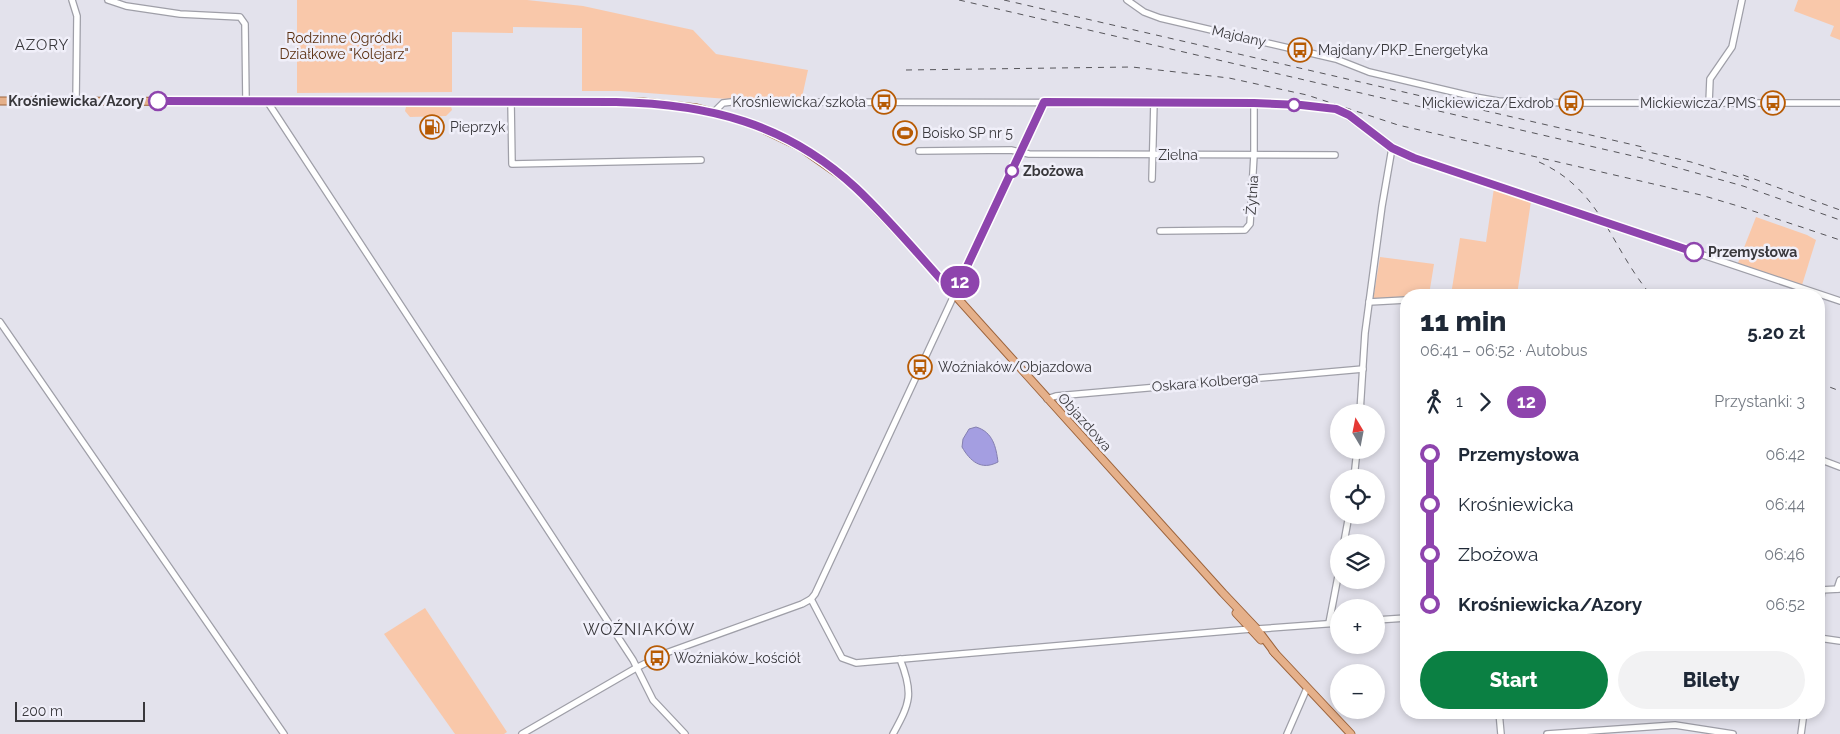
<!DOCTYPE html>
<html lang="pl">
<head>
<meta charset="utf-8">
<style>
	body { margin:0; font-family:Raleway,sans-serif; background:#f2f2f3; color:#1f2937; height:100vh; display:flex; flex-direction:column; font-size:19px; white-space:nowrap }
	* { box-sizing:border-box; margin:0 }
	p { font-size:16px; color:#747a83 }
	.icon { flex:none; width:28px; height:28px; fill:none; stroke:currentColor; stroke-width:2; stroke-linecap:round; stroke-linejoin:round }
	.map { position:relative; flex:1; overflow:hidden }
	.panel { position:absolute; left:1400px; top:289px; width:425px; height:430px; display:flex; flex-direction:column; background:#fff; border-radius:20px; box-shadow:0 2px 8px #0003 }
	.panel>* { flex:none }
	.badge { padding:0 10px; border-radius:16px; font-size:18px; line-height:32px }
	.needle { width:32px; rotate:350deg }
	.buttons { position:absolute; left:1330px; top:404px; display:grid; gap:10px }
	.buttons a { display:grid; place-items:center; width:55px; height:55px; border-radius:50%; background:#fff; box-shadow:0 2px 8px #0003; font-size:25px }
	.scale { position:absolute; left:15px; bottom:12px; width:130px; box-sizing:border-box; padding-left:5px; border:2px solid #39383c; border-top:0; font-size:14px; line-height:18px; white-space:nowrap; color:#39383c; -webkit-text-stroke:4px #f0eff9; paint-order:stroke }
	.map>.badge { position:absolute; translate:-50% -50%; box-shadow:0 0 0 2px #fff }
	.legs { display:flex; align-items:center; gap:8px; height:55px; padding:0 20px; font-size:16px }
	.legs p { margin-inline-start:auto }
	.overview { display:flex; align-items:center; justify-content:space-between; height:85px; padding:0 20px }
	h1 { font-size:28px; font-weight:800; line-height:38px }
	.primary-button { display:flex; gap:10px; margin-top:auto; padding:10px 20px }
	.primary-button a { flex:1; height:58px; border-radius:30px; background:#0b8043; color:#fff; font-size:20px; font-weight:800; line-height:58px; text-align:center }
	.primary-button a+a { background:#f2f2f3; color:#1f2937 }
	ul { padding:0 20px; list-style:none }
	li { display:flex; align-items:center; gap:18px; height:50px; font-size:19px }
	li i { display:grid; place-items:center; width:8px; height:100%; margin:0 6px; background:currentColor }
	li i::after { content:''; width:12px; height:12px; margin:-6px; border:4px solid; border-radius:50%; background:#fff }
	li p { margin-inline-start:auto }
	li:first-child i { background:linear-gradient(#0000 50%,currentColor 0) }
	li:last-child i { background:linear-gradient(currentColor 50%,#0000 0) }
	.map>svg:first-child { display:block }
	.green { fill:#f9c8aa }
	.water { fill:#a49ee1; stroke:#847fb0 }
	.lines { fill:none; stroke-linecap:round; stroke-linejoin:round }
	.minor-casing { stroke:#9f9fa8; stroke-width:8 }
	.major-casing { stroke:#9d643c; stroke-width:9 }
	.minor { stroke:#fff; stroke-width:5.5 }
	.major { stroke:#e5b08a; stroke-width:7 }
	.rail { stroke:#56555a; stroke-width:1; stroke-dasharray:6 6; stroke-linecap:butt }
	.line-1-casing { stroke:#fff; stroke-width:11 }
	.line-1 { stroke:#8e44ad; stroke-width:8 }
	.stop-1-dot { fill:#fff; stroke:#8e44ad; stroke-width:2.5 }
	.labels { text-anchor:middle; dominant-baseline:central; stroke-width:5; stroke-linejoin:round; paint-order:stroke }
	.street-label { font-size:14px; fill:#39383c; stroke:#f0eff9 }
	.park-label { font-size:14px; fill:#5c3112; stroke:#f0eff9 }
	.poi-label { font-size:14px; fill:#39383c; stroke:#f0eff9; text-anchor:start }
	.stop-label { font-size:14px; font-weight:bold; fill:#39383c; stroke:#f0eff9; text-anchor:start }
	.neighbourhood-label { font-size:15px; letter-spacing:1px; fill:#39383c; stroke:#f0eff9 }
	.quarter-label { font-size:16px; letter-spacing:1px; fill:#39383c; stroke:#f0eff9 }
</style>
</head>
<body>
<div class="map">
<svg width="1840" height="734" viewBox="0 0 1840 734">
	<rect width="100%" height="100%" fill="#e3e2ec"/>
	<g class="green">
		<path d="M 297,0 L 527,0 L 583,6 L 693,30 L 716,54 L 808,70 L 802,97 L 728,99 L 620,91 L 582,91 L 582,28 L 513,27 L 513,33 L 452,32 L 452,92 L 297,93 Z"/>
		<path d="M 1798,0 L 1840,0 L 1840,40 L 1830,36 L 1834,26 L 1794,11 Z"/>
		<path d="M 409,105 L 451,106 L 452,110 L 446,116 L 410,117 L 405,111 L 406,107 Z"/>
		<path d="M 899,121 L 913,122 L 912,145 L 898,144 Z"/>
		<path d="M 1494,188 L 1531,201 L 1517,295 L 1451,295 L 1460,238 L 1486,242 Z"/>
		<path d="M 1756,217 L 1807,235 L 1816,240 L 1802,285 L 1738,263 Z"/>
		<path d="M 1380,257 L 1434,264 L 1429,295 L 1406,295 L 1406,298 L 1373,300 Z"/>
		<path d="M 425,608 L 507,732 L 504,734 L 455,734 L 384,634 Z"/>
	</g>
	<path class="water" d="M 976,427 C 993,432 996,447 998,462 C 981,471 970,461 962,447 L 963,439 L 969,429 Z"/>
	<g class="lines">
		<g class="minor-casing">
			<g id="minor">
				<path d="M 72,0 L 77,16 L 76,101"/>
				<path d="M 108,0 L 126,6 L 180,14 L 240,17 L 245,24 L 246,101"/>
				<path d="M 1127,0 L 1144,12 L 1160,18 L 1336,59 L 1369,72 L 1475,97 L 1498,101 L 1571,103 L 1840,103"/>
				<path d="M 267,101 L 633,660 L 653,700 L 685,734"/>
				<path d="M 511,102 L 512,164 L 701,160"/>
				<path d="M 1709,103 L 1710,79 L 1732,47 L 1742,0"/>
				<path d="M 714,112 L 723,103 L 731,102 L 1254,103 L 1301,105 L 1341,111 L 1392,148 L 1414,158 L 1840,301"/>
				<path d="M 919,151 L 1011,150 L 1029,154 L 1335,155"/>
				<path d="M 1152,179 L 1154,102"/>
				<path d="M 1160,231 L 1245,230 L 1250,224 L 1254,155 L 1254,103"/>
				<path d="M 1369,302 L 1406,300"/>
				<path d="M 0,322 L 284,734"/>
				<path d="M 1047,399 L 1056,396 L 1363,369"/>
				<path d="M 1360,412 L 1365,333 L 1382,206 L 1392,148"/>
				<path d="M 1819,459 L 1840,467"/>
				<path d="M 1354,478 L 1357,450"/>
				<path d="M 1344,542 L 1349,515"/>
				<path d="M 1837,589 L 1840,580"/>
				<path d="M 1820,590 L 1840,589"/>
				<path d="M 811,599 L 842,658 L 856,663 L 1251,629"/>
				<path d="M 1819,613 L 1822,590"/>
				<path d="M 1376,620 L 1406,618"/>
				<path d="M 1329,623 L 1339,571"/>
				<path d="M 1257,629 L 1339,623"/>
				<path d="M 1819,638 L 1840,641"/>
				<path d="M 1499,712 L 1501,734"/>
				<path d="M 522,734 L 636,668 L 666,653 L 802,604 L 811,599 L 815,594 L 1044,102"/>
				<path d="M 893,734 C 910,703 914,694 900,659"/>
				<path d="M 1287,734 L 1307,688"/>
				<path d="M 1547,734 L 1675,725 L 1733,734"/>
				<path d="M 1801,734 L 1804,712"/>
			</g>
		</g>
		<g class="major-casing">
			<g id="major">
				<path d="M 0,101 L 643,102 L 697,108 L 727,116 L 754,125 L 800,147 L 844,178 L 857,189 L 906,241 L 1223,593 L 1257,629 L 1275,653"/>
				<path d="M 1236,613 L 1261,640"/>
				<path d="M 1273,651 L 1351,734"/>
			</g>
		</g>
		<use href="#minor" class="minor"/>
		<use href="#major" class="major"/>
		<g class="rail">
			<path d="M 959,0 L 1646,159 L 1743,186 L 1840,220"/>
			<path d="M 1004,0 L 1647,148"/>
			<path d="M 906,70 L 1132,67 L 1229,78 L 1307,95 L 1398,125 L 1701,195 L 1738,206 L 1840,240"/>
			<path d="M 1640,150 L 1691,162 L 1749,180"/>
			<path d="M 1539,162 C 1602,190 1610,247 1651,295"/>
			<path d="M 1743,175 L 1840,210"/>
			<path d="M 1819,383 L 1840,391"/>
		</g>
	</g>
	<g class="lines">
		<g class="line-1-casing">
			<path id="line-1" d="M 158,101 L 616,102 C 708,104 786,123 856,188 C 891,221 922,259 954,294 L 1044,102 L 1254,103 L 1301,105 L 1336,109 L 1349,115 L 1392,148 L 1414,158 L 1694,252"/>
		</g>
		<use href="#line-1" class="line-1"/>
	</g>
	<defs>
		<g id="bus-ring" transform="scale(1.25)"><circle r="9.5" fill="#f0eff9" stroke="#b75b04" stroke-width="1.5"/><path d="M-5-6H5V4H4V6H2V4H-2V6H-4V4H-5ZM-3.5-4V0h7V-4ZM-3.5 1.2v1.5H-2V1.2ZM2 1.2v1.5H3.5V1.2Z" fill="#b75b04"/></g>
		<g id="fuel-ring" transform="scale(1.25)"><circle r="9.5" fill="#f0eff9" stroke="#b75b04" stroke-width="1.5"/><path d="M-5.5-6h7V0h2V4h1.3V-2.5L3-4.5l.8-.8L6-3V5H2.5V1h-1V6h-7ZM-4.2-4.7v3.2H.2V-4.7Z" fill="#b75b04"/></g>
		<g id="stadium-ring" transform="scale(1.25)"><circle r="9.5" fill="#f0eff9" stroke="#b75b04" stroke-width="1.5"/><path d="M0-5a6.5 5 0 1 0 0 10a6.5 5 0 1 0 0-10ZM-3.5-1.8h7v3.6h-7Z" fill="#b75b04"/></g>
	</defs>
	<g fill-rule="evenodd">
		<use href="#bus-ring" x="1300" y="50"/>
		<use href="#bus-ring" x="884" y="102"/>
		<use href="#bus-ring" x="1571" y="103"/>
		<use href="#bus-ring" x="1773" y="103"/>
		<use href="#fuel-ring" x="432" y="127"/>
		<use href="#stadium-ring" x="905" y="133"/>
		<use href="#bus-ring" x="920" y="367"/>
		<use href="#bus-ring" x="657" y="658"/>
	</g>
	<g class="stop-1-dot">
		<circle cx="158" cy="101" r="9"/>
		<circle cx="1294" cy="105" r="6"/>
		<circle cx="1012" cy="171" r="6"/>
		<circle cx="1694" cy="252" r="9"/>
	</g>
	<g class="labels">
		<g class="street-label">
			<text transform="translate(1239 36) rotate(13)">Majdany</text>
			<text x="1178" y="155">Zielna</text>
			<text transform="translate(1252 195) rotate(-86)">Żytnia</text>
			<text transform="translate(1205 382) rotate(-5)">Oskara Kolberga</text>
			<text transform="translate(1085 422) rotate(48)">Objazdowa</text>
		</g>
		<g class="park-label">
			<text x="344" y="38">Rodzinne Ogródki<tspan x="344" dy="16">Działkowe "Kolejarz"</tspan></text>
		</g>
		<g class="poi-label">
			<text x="1318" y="50">Majdany/PKP_Energetyka</text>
			<text x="866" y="102" text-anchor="end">Krośniewicka/szkoła</text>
			<text x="1554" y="103" text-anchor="end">Mickiewicza/Exdrob</text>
			<text x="1756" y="103" text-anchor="end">Mickiewicza/PMS</text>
			<text x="450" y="127">Pieprzyk</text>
			<text x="922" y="133">Boisko SP nr 5</text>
			<text x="938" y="367">Woźniaków/Objazdowa</text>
			<text x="674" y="658">Woźniaków_kościół</text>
		</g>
		<g class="stop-label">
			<text x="144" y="101" text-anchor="end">Krośniewicka/Azory</text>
			<text x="1023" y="171">Zbożowa</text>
			<text x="1708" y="252">Przemysłowa</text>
		</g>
		<g class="neighbourhood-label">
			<text x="42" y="45">AZORY</text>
		</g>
		<g class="quarter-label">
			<text x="639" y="629">WOŹNIAKÓW</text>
		</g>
	</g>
</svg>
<div class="buttons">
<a><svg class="needle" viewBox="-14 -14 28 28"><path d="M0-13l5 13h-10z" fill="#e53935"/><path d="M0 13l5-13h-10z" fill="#747a83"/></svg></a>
<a><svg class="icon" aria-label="locate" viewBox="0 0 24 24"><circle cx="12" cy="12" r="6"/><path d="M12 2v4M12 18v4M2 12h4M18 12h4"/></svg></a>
<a><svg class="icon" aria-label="layers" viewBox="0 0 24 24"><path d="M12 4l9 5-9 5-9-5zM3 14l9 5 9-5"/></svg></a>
<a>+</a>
<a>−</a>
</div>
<div class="scale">200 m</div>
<b class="badge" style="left:960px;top:282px;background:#8e44ad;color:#fff">12</b>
<section class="panel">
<div class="overview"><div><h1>11 min</h1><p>06:41 – 06:52 · Autobus</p></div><b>5.20 zł</b></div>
<div class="legs"><svg class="icon" aria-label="walk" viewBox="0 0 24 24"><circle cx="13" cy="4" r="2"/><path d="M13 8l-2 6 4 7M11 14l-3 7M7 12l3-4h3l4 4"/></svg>1<svg class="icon" aria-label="forward" viewBox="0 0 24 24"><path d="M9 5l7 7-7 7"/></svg><b class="badge" style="background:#8e44ad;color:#fff">12</b><p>Przystanki: 3</p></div>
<ul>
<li><i style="color:#8e44ad"></i><b>Przemysłowa</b><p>06:42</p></li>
<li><i style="color:#8e44ad"></i><span>Krośniewicka</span><p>06:44</p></li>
<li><i style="color:#8e44ad"></i><span>Zbożowa</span><p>06:46</p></li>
<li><i style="color:#8e44ad"></i><b>Krośniewicka/Azory</b><p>06:52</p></li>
</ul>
<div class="primary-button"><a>Start</a><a>Bilety</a></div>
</section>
</div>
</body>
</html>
